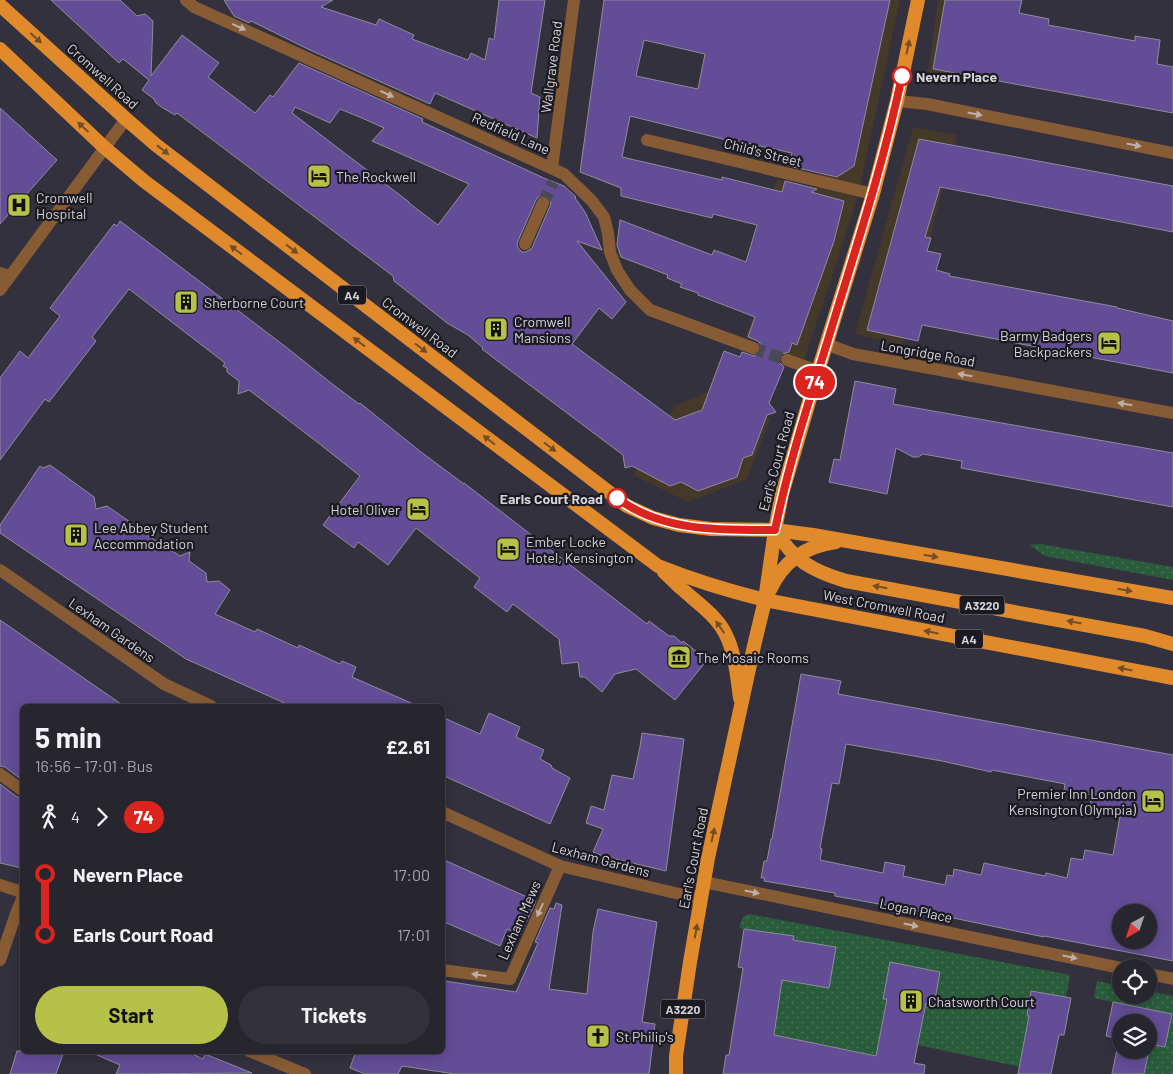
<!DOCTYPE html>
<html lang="en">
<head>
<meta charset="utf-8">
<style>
	body { margin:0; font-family:Barlow,sans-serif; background:#33313a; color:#f1f3f6; height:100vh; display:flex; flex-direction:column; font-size:19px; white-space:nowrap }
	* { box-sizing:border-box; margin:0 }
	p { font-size:16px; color:#a4a5aa }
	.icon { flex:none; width:28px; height:28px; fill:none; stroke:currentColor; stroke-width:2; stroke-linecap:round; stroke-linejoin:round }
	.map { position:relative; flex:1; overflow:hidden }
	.details { position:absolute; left:20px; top:704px; width:425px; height:350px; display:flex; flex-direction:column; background:#27252e; border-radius:8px; box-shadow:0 2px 12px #0003,0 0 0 1px #43424a }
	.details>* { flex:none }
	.badge { padding:0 10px; border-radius:16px; font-size:18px; line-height:32px }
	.needle { width:32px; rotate:220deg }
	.fabs { position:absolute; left:1112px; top:904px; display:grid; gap:10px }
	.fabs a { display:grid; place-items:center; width:45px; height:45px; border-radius:50%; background:#27252e; box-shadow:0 2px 12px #0003,0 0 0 1px #43424a; font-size:25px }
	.map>.badge { position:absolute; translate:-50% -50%; box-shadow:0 0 0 2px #fff }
	.legs { display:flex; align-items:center; gap:8px; height:55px; padding:0 15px; font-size:16px }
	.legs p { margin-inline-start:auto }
	.overview { display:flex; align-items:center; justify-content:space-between; height:85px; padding:0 15px }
	h1 { font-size:28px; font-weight:700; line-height:38px }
	.primary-button { display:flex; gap:10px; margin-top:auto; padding:10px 15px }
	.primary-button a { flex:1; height:58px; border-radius:30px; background:#b6c148; color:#111; font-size:20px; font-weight:700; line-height:58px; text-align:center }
	.primary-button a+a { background:#33313a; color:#f1f3f6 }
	ul { padding:0 15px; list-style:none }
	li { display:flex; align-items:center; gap:18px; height:60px; font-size:19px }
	li i { display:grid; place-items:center; width:8px; height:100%; margin:0 6px; background:currentColor }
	li i::after { content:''; width:12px; height:12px; margin:-6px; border:4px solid; border-radius:50%; background:#27252e }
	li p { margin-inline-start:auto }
	li:first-child i { background:linear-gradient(#0000 50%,currentColor 0) }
	li:last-child i { background:linear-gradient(currentColor 50%,#0000 0) }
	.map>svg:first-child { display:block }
	.commercial { fill:#45392a }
	.grass { fill:url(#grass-dots) }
	.building { fill:#634d96; stroke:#908c9b; fill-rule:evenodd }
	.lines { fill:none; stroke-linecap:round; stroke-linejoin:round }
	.minor-tunnel { stroke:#4c4955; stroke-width:12; stroke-dasharray:12 6; stroke-linecap:butt }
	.minor { stroke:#875c34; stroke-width:12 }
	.tertiary { stroke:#875c34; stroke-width:12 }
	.trunk { stroke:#e08a2c; stroke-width:14 }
	.oneway { fill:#bcaea8 }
	.oneway2 { fill:#744c25 }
	.line-1-casing { stroke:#fff; stroke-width:11 }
	.line-1 { stroke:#dc241f; stroke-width:8 }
	.stop-1-dot { fill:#fff; stroke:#dc241f; stroke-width:2.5 }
	.labels { text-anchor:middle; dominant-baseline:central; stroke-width:4.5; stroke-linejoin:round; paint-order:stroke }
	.shield { fill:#1b1a20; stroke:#9c9aa2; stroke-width:1 }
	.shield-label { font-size:12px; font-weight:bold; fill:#d3d1d9 }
	.street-label { font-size:14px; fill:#d3d1d9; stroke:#1b1a20 }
	.stop-label { font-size:14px; font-weight:bold; fill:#d3d1d9; stroke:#1b1a20; text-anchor:start }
	.poi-label { font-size:14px; fill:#d3d1d9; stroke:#1b1a20; text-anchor:start }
</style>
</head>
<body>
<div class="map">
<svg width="1173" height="1074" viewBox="0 0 1173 1074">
	<defs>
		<pattern id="grass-dots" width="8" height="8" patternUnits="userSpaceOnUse" patternTransform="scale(1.25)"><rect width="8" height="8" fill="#285c3a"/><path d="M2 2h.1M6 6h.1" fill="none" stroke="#467256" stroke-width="1.8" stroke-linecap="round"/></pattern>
	</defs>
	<rect width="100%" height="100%" fill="#34313e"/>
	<g class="commercial">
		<path d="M 852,0 L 900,0 L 862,177 L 854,209 L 804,361 L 745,337 L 775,266 L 754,258 L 777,179 L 815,188 L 819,173 Z"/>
		<path d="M 938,0 L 1001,0 L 964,19 L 956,76 L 928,72 Z"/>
		<path d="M 913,127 L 957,135 L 902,345 L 855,334 Z"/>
		<path d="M 706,393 L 770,419 L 747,479 L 688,502 L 633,475 L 676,405 Z"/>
	</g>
	<g class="grass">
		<path d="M 1040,544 L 1173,567 L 1173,580 L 1045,556 L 1029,545 Z"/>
		<path d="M 749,914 L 1070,975 L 1066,997 L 1031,991 L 1027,1015 L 1029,1016 L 1020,1067 L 918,1045 L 926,1003 L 934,1005 L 940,972 L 890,962 L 883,998 L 887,999 L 876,1056 L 785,1038 L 773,1040 L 783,970 L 793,937 L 739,928 L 743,917 Z"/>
		<path d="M 1097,981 L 1121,986 L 1121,995 L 1149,995 L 1149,991 L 1173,996 L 1173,1074 L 1144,1074 L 1150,1044 L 1165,1047 L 1172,1014 L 1094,998 Z"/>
	</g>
	<g class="building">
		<path d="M 51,0 L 120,0 L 137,16 L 145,14 L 153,21 L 151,76 L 182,35 L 219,63 L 208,77 L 255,113 L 270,95 L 273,97 L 299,63 L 423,119 L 422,122 L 546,179 L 564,186 L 576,197 L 575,198 L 585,212 L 602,250 L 577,241 L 626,302 L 612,319 L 599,308 L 572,344 L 675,420 L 702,410 L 724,351 L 740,357 L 742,352 L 754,356 L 759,354 L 761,347 L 760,343 L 756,340 L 748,337 L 755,317 L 698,295 L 698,293 L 680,287 L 682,284 L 667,278 L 668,275 L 621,257 L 617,245 L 620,220 L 712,255 L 714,250 L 746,262 L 757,225 L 713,214 L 712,218 L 621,196 L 621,188 L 580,172 L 604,0 L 890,0 L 854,166 L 837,177 L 789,166 L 792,153 L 747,143 L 747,145 L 630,116 L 622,157 L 722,180 L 722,177 L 782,192 L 785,181 L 817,189 L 811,192 L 844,201 L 834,241 L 797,345 L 792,343 L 789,352 L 782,354 L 779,358 L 779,362 L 784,367 L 769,403 L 776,412 L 767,415 L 752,455 L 743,458 L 737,477 L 698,491 L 681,482 L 670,486 L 632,466 L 625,468 L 623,455 L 499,362 L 482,349 L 483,348 L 468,335 L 447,323 L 422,303 L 394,281 L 393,276 L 177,113 L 175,115 L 163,108 L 156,103 L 154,99 L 142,90 L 149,80 L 123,59 L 119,63 ZM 644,40 L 705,54 L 698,89 L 636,76 ZM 295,107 L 330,123 L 340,109 L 362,118 L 384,128 L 372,141 L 469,184 L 438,225 L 409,203 L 409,202 L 292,113 ZM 542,195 L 546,195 L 549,198 L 551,202 L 550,206 L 532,248 L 526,252 L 522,252 L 518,248 L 517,244 L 518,241 L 536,200 L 538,197 Z"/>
		<path d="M 224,0 L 333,0 L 321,7 L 376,25 L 379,19 L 414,35 L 412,39 L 468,60 L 471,53 L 485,60 L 489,38 L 494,40 L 499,0 L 545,0 L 531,93 L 540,97 L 537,138 L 435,93 L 430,104 L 310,50 L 251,21 L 249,23 L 234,16 Z"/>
		<path d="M 945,0 L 1022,0 L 1019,13 L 1049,19 L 1048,25 L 1135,41 L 1135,36 L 1160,40 L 1157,64 L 1173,67 L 1173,113 L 933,69 Z"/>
		<path d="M 0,108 L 57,160 L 0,224 Z"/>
		<path d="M 919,139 L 1173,186 L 1173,232 L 940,187 L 925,237 L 931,238 L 927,251 L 941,254 L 936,270 L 950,274 L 949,276 L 1117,307 L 1117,308 L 1173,321 L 1173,373 L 922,325 L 918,341 L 867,330 Z"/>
		<path d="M 120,221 L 286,347 L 331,383 L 359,404 L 360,403 L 421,452 L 464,484 L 464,483 L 647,624 L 649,621 L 669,636 L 674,636 L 682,643 L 683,641 L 707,660 L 675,700 L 636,669 L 615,674 L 602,692 L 585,677 L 580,677 L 578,662 L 562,664 L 559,639 L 513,604 L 507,612 L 474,587 L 480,578 L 416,528 L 388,565 L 358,542 L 354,548 L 323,525 L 360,476 L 321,445 L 249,390 L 238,394 L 239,381 L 227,372 L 227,368 L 223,366 L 225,363 L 129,289 L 92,337 L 96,341 L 49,402 L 45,399 L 0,460 L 0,378 L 20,351 L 28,358 L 60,316 L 50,308 L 114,224 L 117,226 Z"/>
		<path d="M 855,381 L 896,389 L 893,404 L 1173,453 L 1173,507 L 961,468 L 962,461 L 923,454 L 918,457 L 913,457 L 896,448 L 887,494 L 829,482 L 834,459 L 840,460 Z"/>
		<path d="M 50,465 L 94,497 L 96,509 L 107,506 L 133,524 L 133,526 L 180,556 L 190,552 L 189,561 L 206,573 L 207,582 L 219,581 L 230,590 L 215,614 L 255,632 L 257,629 L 298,648 L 299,645 L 340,664 L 342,661 L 356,667 L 352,677 L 418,706 L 291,706 L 186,659 L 0,533 L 0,525 L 40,466 L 43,468 Z"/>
		<path d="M 0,620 L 124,706 L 22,706 L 22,780 L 5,767 L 0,766 Z"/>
		<path d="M 801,674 L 841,681 L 838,694 L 1173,755 L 1173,961 L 1044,936 L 1044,937 L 939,915 L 835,896 L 835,893 L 764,881 L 765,878 L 761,878 L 764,861 L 767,861 L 771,839 L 772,839 ZM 846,744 L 942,761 L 991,772 L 992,770 L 1065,784 L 1064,790 L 1092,795 L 1089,811 L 1120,816 L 1113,855 L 1085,850 L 1083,860 L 1071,858 L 1067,878 L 1046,873 L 1045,876 L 984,863 L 981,875 L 954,869 L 953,876 L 947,875 L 945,885 L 903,876 L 905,866 L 885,862 L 883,873 L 820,860 L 822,849 L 820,848 L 832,783 L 839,784 ZM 1121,912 L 1149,912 L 1149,940 L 1121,940 Z"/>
		<path d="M 489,713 L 520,727 L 516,737 L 544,750 L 540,759 L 551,765 L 552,768 L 570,778 L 550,824 L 442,775 L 442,717 L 480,734 Z"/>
		<path d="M 642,733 L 684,739 L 666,871 L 603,856 L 593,852 L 603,829 L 586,823 L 591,806 L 604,810 L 612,775 L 633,779 L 640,747 Z"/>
		<path d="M 0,784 L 17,797 L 22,798 L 22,868 L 0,863 Z"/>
		<path d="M 442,859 L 536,901 L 520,935 L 507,929 L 500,946 L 442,921 Z"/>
		<path d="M 556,903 L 562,905 L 549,989 L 587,994 L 593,932 L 598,909 L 657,922 L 642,1022 L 655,1024 L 649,1074 L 455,1074 L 402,1066 L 398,1074 L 365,1074 L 350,1068 L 356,1051 L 442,1051 L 442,998 L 445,981 L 516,992 L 538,943 L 535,942 L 550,908 L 554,909 Z"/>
		<path d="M 744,929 L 794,936 L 793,940 L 836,947 L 829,988 L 782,980 L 774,1035 L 876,1056 L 887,999 L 883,999 L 890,962 L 940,972 L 934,1005 L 926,1003 L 914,1063 L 925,1065 L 924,1074 L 723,1074 L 726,1055 L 729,1055 L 743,968 L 738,967 Z"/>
		<path d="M 1031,991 L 1071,998 L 1064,1035 L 1059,1035 L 1051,1074 L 1018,1074 L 1029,1016 L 1027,1015 Z"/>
		<path d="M 1113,1002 L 1172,1014 L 1165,1047 L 1150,1044 L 1149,1050 L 1149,1022 L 1121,1022 L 1121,1050 L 1149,1050 L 1144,1074 L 1112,1074 L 1119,1039 L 1106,1036 Z"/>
		<path d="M 17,1051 L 64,1051 L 56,1074 L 10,1074 Z"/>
		<path d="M 88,1051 L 186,1051 L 203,1059 L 205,1054 L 252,1073 L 116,1074 L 120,1065 Z"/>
	</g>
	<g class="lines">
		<g class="minor-tunnel">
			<path d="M 543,203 L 553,182"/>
			<path d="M 753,348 L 787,360"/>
		</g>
		<g class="minor">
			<path d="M 186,0 L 194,7 L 564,174 L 592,201 L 604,217 L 608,233 L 610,252 L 617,270 L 630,290 L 650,310 L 753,348"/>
			<path d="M 897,101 L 927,104 L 1173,153"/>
			<path d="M 647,140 L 873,194"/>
			<path d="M 552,168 L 574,0"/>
			<path d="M 525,244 L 543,203"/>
			<path d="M 0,273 L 10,276"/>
			<path d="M 826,344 L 853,354 L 1173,413"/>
			<path d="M 787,360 L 818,371"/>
			<path d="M 0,570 L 164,684 L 211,706"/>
			<path d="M 0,774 L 22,790"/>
			<path d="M 442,812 L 560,866 L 701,899"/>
			<path d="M 704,882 L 1121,968"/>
			<path d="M 0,885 L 22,892"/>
			<path d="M 0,960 L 17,911 L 22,899"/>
			<path d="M 442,970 L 510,979 L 560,866"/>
			<path d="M 1149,974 L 1173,979"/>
			<path d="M 249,1051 L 305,1074"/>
		</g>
		<path class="tertiary" d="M 0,290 L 126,119"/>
		<g class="trunk">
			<path d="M 0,5 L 126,119 L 156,145 L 627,506 L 653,518 L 679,525 L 711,529 L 775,530 L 813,535 L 1173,598"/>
			<path d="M 0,49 L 105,148 L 144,181 L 658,566 C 693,580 729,591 765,600 L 1173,678"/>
			<path d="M 775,530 C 793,560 812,571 846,581 L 1145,636 L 1173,644"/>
			<path d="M 664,572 C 670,577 675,583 681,588 C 696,602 715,614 725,633 C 735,652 737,676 740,698"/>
			<path d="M 770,590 C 783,561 805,546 836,542"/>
			<path d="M 676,1074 L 676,1056 L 690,962 L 708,858 L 754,646 L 765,600 L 775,530 L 782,494 L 818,371 L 873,194 L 897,101 L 918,0"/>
		</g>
	</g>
	<defs><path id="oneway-solid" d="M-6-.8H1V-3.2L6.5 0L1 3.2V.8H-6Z" transform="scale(1.25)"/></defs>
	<g class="oneway">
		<use href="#oneway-solid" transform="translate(239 27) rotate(24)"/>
		<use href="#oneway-solid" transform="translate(387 94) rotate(24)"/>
		<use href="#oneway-solid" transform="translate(975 114) rotate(11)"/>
		<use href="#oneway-solid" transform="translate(1134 145) rotate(11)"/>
		<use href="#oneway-solid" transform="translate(965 375) rotate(-170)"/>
		<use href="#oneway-solid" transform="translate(1125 404) rotate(-170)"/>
		<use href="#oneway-solid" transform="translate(752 892) rotate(12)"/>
		<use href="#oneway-solid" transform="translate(540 910) rotate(114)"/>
		<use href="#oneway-solid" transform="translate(911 925) rotate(12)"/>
		<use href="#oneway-solid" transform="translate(1070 957) rotate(12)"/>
		<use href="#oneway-solid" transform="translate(479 975) rotate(-172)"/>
	</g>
	<g class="oneway2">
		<use href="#oneway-solid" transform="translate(36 38) rotate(42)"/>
		<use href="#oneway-solid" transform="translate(908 47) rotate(-78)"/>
		<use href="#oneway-solid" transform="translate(83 127) rotate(-137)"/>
		<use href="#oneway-solid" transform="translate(163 150) rotate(38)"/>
		<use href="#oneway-solid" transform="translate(292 249) rotate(37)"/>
		<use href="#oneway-solid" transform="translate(236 250) rotate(-143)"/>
		<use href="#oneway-solid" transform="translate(359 342) rotate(-143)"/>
		<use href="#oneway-solid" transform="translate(421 348) rotate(37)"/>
		<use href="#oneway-solid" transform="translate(489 440) rotate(-143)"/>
		<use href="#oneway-solid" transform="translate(550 447) rotate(37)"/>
		<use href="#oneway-solid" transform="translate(931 556) rotate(10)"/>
		<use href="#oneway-solid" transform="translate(880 587) rotate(-170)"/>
		<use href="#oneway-solid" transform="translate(1125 590) rotate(10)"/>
		<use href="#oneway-solid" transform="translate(1074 622) rotate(-169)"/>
		<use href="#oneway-solid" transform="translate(720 627) rotate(-125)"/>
		<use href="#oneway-solid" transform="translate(931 632) rotate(-169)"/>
		<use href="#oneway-solid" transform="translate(1125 669) rotate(-169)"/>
		<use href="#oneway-solid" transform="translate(713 835) rotate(-78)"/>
		<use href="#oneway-solid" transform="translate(696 931) rotate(-80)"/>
	</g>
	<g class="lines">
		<g class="line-1-casing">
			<path id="line-1" d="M 617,498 C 662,532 721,530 775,530 C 788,466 808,404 827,343 C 854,254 883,166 902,76"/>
		</g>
		<use href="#line-1" class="line-1"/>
	</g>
	<defs>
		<g id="hotel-square" transform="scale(1.25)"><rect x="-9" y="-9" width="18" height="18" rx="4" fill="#b6c148" stroke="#1b1a20"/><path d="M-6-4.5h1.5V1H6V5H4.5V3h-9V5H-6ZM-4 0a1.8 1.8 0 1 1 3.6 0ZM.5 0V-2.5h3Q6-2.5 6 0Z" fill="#111"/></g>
		<g id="hospital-square" transform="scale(1.25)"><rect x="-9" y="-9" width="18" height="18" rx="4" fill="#b6c148" stroke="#1b1a20"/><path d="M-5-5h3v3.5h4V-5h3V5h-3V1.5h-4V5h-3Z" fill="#111"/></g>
		<g id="building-square" transform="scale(1.25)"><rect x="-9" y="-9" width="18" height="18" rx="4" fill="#b6c148" stroke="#1b1a20"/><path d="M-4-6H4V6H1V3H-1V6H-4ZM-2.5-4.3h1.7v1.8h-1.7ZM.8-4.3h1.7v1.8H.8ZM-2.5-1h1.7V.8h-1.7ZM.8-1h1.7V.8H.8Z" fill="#111"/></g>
		<g id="museum-square" transform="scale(1.25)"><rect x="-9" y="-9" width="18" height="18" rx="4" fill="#b6c148" stroke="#1b1a20"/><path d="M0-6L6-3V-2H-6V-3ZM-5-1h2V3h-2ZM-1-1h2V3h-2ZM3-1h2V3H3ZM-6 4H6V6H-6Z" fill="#111"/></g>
		<g id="church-square" transform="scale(1.25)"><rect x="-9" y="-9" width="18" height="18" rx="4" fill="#b6c148" stroke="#1b1a20"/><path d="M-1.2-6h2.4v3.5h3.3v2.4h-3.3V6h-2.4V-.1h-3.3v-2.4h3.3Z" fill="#111"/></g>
	</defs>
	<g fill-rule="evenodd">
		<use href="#hotel-square" x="319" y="176"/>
		<use href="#hospital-square" x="19" y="205"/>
		<use href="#building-square" x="186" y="302"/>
		<use href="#building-square" x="496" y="329"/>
		<use href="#hotel-square" x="1109" y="343"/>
		<use href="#hotel-square" x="418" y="509"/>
		<use href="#building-square" x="76" y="535"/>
		<use href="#hotel-square" x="508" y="549"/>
		<use href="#museum-square" x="679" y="657"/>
		<use href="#hotel-square" x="1153" y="801"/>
		<use href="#building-square" x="911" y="1001"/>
		<use href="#church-square" x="598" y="1036"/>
	</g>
	<g class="stop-1-dot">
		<circle cx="902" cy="76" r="9"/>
		<circle cx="617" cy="498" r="9"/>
	</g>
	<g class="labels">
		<g class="shield">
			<rect x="338" y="285.5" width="28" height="19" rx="4"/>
			<rect x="959.5" y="595.5" width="45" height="19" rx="4"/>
			<rect x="955" y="629.5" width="28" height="19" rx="4"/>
			<rect x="660.5" y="999.5" width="45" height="19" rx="4"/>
		</g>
		<g class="shield-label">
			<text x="352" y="295">A4</text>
			<text x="982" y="605">A3220</text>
			<text x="969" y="639">A4</text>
			<text x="683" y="1009">A3220</text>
		</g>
		<g class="street-label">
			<text transform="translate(551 67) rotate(-83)">Wallgrave Road</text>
			<text transform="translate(103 76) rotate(42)">Cromwell Road</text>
			<text transform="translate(511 133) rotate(24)">Redfield Lane</text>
			<text transform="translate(763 152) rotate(14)">Child's Street</text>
			<text transform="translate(420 327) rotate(37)">Cromwell Road</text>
			<text transform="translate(928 353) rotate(10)">Longridge Road</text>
			<text transform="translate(776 461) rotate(-75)">Earl's Court Road</text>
			<text transform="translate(884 606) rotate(11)">West Cromwell Road</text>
			<text transform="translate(112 630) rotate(35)">Lexham Gardens</text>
			<text transform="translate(693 858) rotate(-79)">Earl's Court Road</text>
			<text transform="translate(601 859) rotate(15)">Lexham Gardens</text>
			<text transform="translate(916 910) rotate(12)">Logan Place</text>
			<text transform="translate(519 920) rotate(-66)">Lexham Mews</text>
		</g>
		<g class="stop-label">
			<text x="916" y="76">Nevern Place</text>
			<text x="603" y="498" text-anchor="end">Earls Court Road</text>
		</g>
		<g class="poi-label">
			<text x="336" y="176">The Rockwell</text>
			<text x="36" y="197">Cromwell<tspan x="36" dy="16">Hospital</tspan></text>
			<text x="204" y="302">Sherborne Court</text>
			<text x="514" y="321">Cromwell<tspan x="514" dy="16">Mansions</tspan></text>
			<text x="1092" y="335" text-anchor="end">Barmy Badgers<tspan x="1092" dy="16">Backpackers</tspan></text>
			<text x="400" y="509" text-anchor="end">Hotel Oliver</text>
			<text x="94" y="527">Lee Abbey Student<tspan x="94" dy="16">Accommodation</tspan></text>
			<text x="526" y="541">Ember Locke<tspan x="526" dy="16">Hotel, Kensington</tspan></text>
			<text x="696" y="657">The Mosaic Rooms</text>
			<text x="1136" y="793" text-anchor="end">Premier Inn London<tspan x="1136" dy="16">Kensington (Olympia)</tspan></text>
			<text x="928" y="1001">Chatsworth Court</text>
			<text x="616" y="1036">St Philip's</text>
		</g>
	</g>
</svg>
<div class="fabs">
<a><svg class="needle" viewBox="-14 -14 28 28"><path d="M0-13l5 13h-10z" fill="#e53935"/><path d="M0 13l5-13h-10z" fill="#a4a5aa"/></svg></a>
<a><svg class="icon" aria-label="locate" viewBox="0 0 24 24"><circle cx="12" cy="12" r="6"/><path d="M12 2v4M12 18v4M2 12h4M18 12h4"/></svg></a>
<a><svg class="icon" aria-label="layers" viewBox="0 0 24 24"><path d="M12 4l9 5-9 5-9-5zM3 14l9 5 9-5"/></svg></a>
</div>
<b class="badge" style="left:815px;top:382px;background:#dc241f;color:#fff">74</b>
<section class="details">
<div class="overview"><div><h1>5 min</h1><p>16:56 – 17:01 · Bus</p></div><b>£2.61</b></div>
<div class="legs"><svg class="icon" aria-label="walk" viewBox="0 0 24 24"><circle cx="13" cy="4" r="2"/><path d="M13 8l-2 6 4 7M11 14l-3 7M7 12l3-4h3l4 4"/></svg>4<svg class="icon" aria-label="forward" viewBox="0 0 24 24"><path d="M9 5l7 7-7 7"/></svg><b class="badge" style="background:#dc241f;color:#fff">74</b></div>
<ul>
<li><i style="color:#dc241f"></i><b>Nevern Place</b><p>17:00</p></li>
<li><i style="color:#dc241f"></i><b>Earls Court Road</b><p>17:01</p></li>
</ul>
<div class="primary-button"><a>Start</a><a>Tickets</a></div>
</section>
</div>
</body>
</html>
